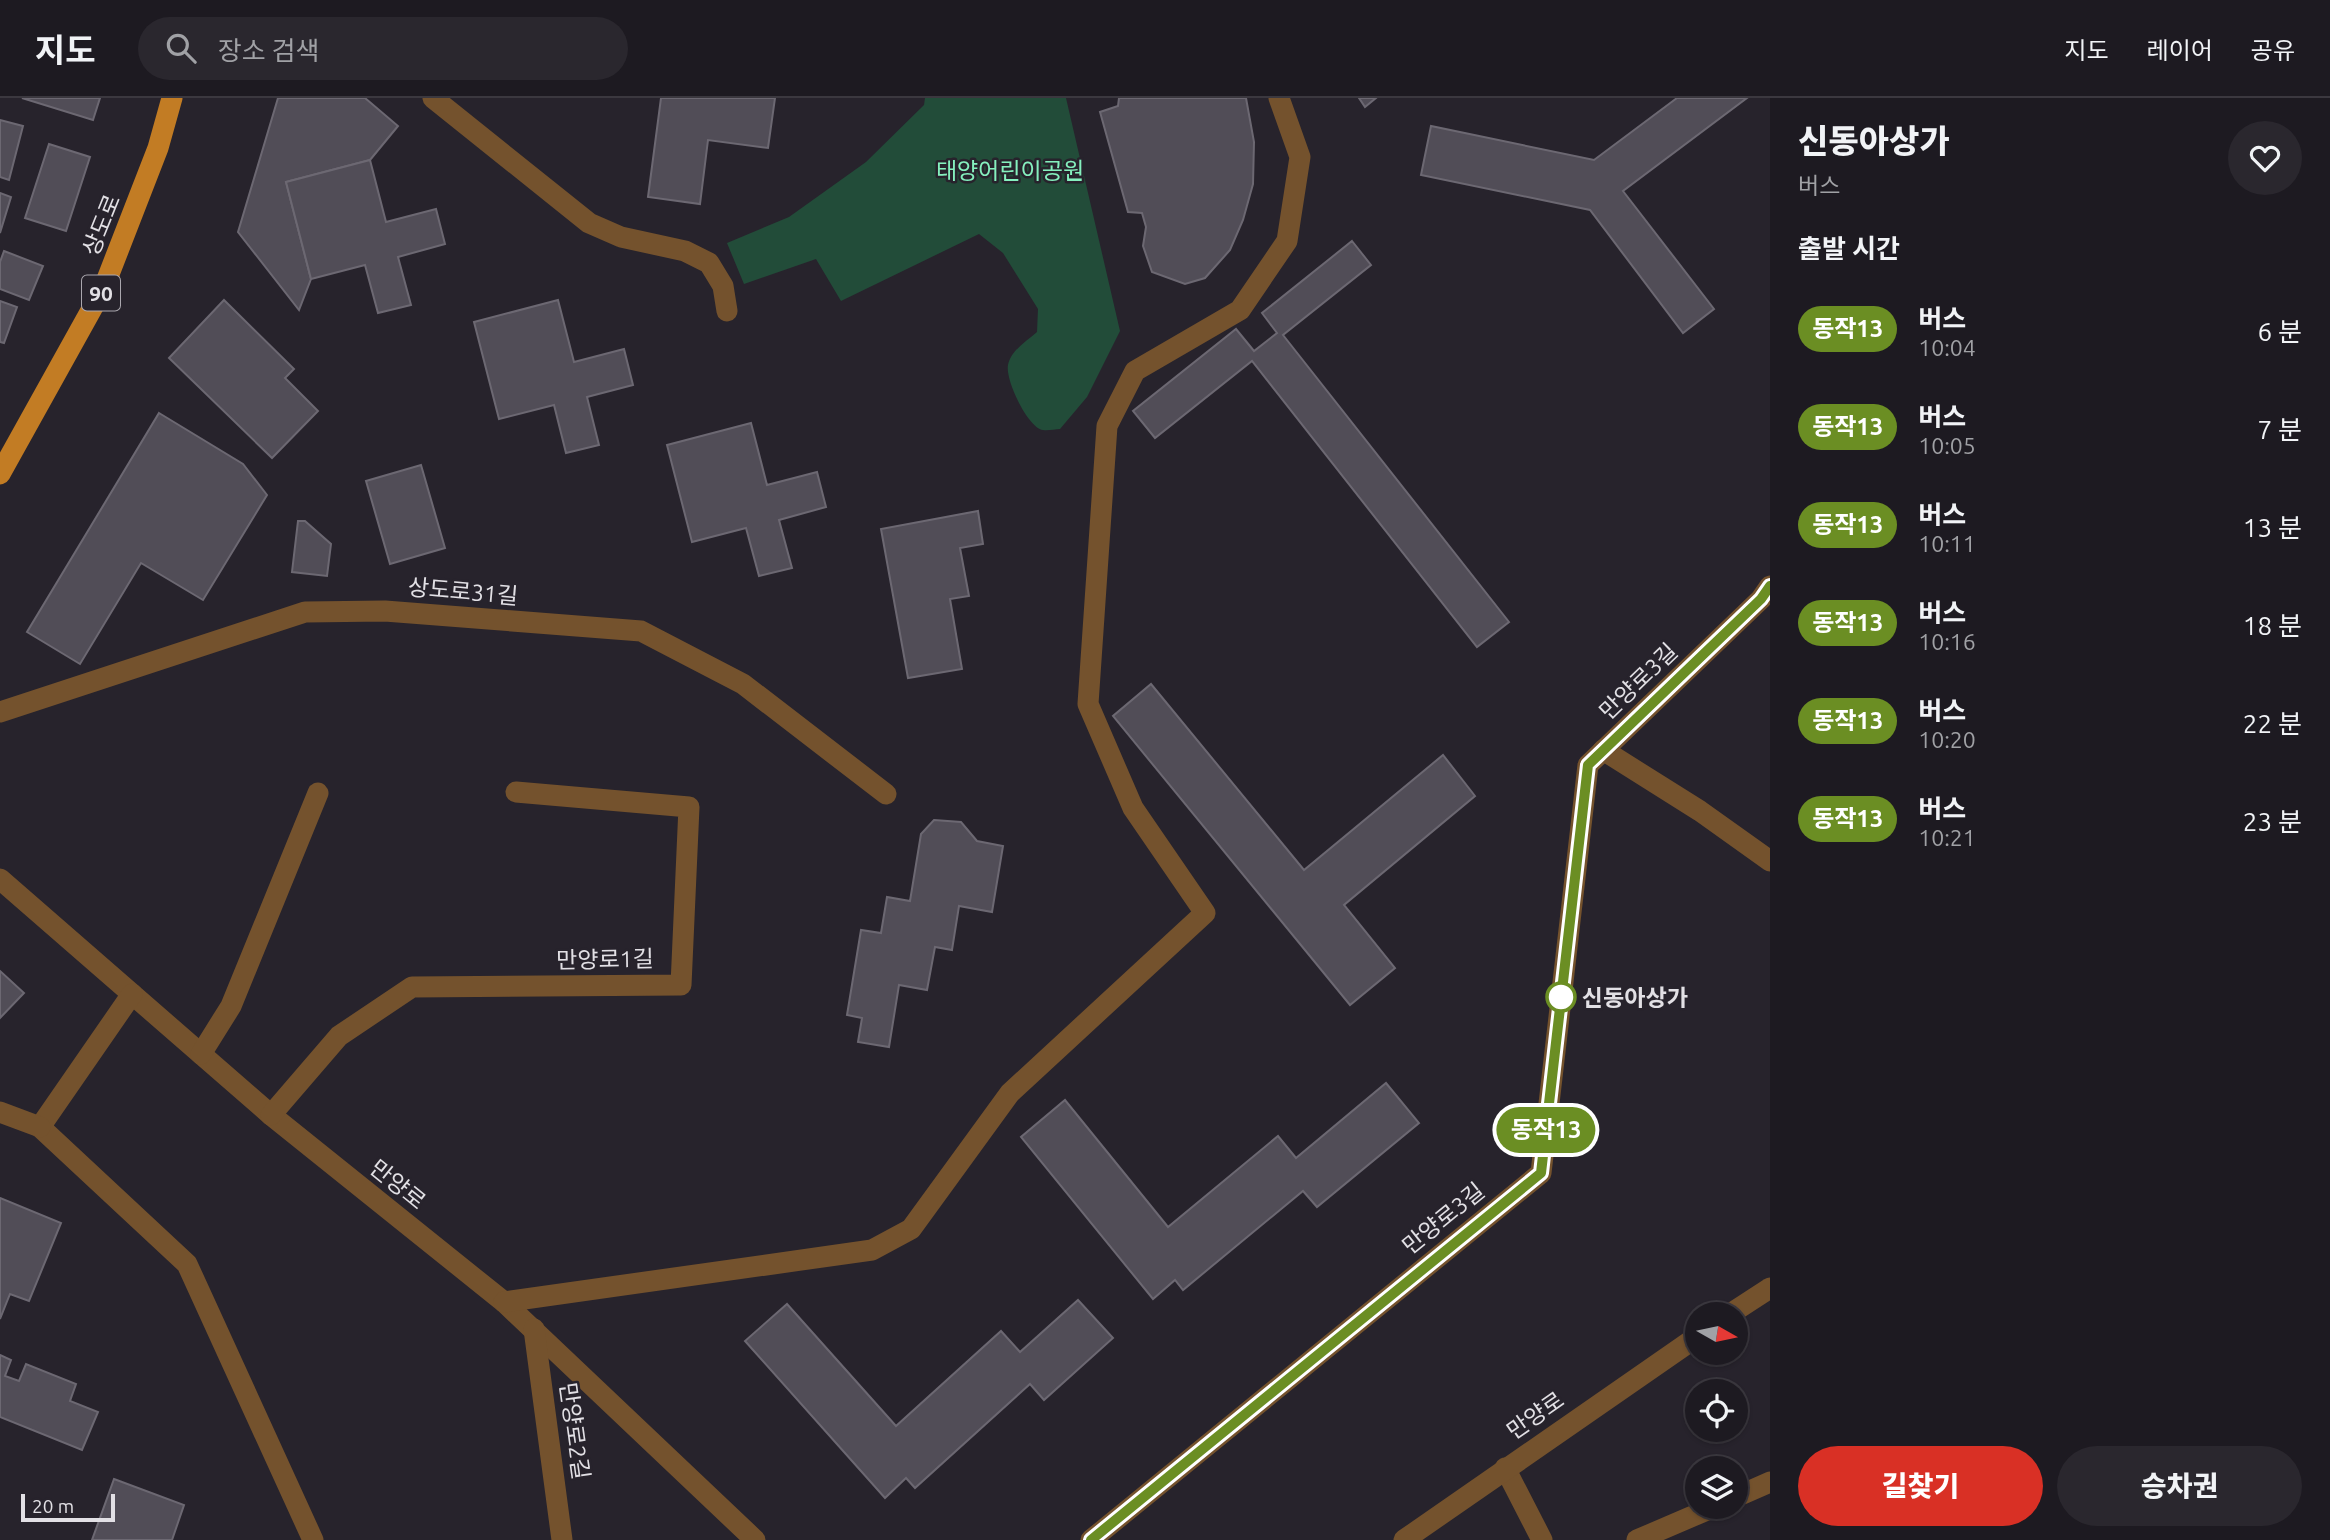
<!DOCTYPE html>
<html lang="ko">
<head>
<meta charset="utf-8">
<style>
	body { margin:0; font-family:Ubuntu,"Noto Sans KR",sans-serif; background:#2a272e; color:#f1f3f6; height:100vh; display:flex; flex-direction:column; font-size:26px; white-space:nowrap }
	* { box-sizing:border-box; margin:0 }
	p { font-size:23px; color:#a0a1a5 }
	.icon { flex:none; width:38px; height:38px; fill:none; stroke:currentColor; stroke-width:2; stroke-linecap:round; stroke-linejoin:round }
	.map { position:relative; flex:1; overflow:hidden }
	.panel { display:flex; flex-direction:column; background:#1d1a21; width:560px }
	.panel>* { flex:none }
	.badge { padding:0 14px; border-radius:23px; font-size:24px; line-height:46px }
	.needle { width:46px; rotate:99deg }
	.fabs { position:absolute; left:1685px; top:1204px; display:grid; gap:14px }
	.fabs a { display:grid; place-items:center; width:63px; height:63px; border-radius:50%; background:#1d1a21; box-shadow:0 2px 5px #0004,0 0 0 2px #3b383f; font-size:35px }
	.scale { position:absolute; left:21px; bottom:18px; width:94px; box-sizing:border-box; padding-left:7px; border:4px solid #e2e0e5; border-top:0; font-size:19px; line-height:24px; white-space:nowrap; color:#e2e0e5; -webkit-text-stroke:5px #27232c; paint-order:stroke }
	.map>.badge { position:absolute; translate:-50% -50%; box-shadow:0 0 0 4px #fff }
	h2 { padding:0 28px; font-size:26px; line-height:63px }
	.round { display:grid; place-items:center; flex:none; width:74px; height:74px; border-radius:37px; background:#2a272e }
	.summary { display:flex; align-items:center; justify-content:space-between; height:119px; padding:0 28px }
	h1 { font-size:33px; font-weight:800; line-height:52px }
	.cta { display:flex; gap:14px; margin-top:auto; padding:14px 28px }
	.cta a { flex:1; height:80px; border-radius:42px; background:#d93025; color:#fff; font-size:28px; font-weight:800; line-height:80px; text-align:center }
	.cta a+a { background:#2a272e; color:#f1f3f6 }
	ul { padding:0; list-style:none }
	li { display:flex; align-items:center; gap:21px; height:98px; padding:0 28px }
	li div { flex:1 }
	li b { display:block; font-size:26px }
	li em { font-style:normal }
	li .badge { min-width:77px; font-weight:700; text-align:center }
	header { display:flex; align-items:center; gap:42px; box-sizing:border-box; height:98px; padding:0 35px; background:#1d1a21; border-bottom:2px solid #3b383f }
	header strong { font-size:33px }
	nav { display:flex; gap:38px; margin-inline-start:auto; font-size:24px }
	.search { width:490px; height:63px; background:#2a272e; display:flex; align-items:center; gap:18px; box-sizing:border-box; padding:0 24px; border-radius:38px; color:#a0a1a5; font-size:26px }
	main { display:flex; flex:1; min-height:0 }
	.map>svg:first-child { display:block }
	.green { fill:#224c39 }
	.building { fill:#514d57; stroke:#6c6872; stroke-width:2 }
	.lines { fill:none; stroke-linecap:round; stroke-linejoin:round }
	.minor { stroke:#74522d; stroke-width:21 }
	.major { stroke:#c27c24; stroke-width:21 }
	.line-casing { stroke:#fff; stroke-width:16 }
	.line { stroke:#6b8e23; stroke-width:10 }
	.stop-dot { fill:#fff; stroke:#6b8e23; stroke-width:3.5 }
	.labels { text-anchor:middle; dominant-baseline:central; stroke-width:5; stroke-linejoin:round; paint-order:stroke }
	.shield { fill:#27232c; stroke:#aaa7ae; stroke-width:2 }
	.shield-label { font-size:21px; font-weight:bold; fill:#e2e0e5 }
	.park-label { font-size:23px; fill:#85f0be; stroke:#27232c }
	.street-label { font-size:23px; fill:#e2e0e5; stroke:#27232c }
	.stop-label { font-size:23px; font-weight:bold; fill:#e2e0e5; stroke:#27232c; text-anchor:start }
</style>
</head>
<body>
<header>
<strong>지도</strong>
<div class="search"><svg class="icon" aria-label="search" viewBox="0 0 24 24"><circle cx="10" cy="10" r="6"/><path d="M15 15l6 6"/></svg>장소 검색</div>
<nav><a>지도</a><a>레이어</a><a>공유</a></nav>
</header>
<main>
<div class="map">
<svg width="1770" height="1442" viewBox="0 0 1770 1442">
	<rect width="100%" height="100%" fill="#27232c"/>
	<path class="green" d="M 925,0 L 1066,0 L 1120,233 L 1087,299 L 1060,331 C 1055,331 1048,333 1043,332 C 1028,330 1005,282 1008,267 C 1011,252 1027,243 1037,234 L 1038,211 L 1003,155 L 979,136 L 841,203 L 816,161 L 744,186 L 727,145 L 789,119 L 866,64 L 924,7 Z"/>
	<g class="building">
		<path d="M 22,0 L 100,0 L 93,22 Z"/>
		<path d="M 278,0 L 365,0 L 398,28 L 370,62 L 286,84 L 311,181 L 299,212 L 238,134 Z"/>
		<path d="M 661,0 L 775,0 L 768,50 L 708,42 L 700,106 L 648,99 Z"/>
		<path d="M 1119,0 L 1246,0 L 1254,44 L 1253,86 L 1243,122 L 1230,152 L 1205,180 L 1185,186 L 1152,174 L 1143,148 L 1146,129 L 1142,115 L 1128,114 L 1100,14 L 1118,8 Z"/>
		<path d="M 1359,0 L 1376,0 L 1365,9 Z"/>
		<path d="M 1677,0 L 1747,0 L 1623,93 L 1714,211 L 1683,235 L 1590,112 L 1421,77 L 1431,28 L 1594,62 Z"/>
		<path d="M 0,22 L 23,28 L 9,82 L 0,79 Z"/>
		<path d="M 49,46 L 90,59 L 66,133 L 25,120 Z"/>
		<path d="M 370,62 L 386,124 L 436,111 L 445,146 L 398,159 L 411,207 L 378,215 L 365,167 L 311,181 L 286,84 Z"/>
		<path d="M 0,95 L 11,99 L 0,135 Z"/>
		<path d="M 1352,143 L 1371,167 L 1283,237 L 1509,524 L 1477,549 L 1252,263 L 1155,340 L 1133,313 L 1236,231 L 1254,253 L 1277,235 L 1262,215 Z"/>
		<path d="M 4,153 L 43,168 L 29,202 L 0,191 L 0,164 Z"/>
		<path d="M 224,202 L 294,271 L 285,280 L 318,313 L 272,360 L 169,260 Z"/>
		<path d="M 558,202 L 574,264 L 624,251 L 633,287 L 587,299 L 599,347 L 566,355 L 554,307 L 499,321 L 474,224 Z"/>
		<path d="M 0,203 L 17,209 L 4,245 L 0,244 Z"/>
		<path d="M 159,315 L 243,366 L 267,397 L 203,502 L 141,465 L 80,566 L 27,534 Z"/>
		<path d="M 751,325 L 767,387 L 817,374 L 826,409 L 779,422 L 792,470 L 759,478 L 746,430 L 692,444 L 667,347 Z"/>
		<path d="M 421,367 L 445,450 L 390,466 L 366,383 Z"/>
		<path d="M 978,413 L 983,446 L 960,450 L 969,498 L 950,501 L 962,571 L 908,580 L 881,431 Z"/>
		<path d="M 298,423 L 305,423 L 331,446 L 327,478 L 292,474 Z"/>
		<path d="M 1151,586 L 1304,772 L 1443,657 L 1475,698 L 1344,807 L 1395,870 L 1350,907 L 1113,618 Z"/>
		<path d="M 934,722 L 961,724 L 977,743 L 1003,748 L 992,814 L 959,808 L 952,852 L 935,849 L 927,892 L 899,887 L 889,949 L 858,944 L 862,920 L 847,917 L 861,832 L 881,835 L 887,799 L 910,803 L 921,736 Z"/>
		<path d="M 0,873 L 24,895 L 0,920 Z"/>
		<path d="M 1386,985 L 1419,1025 L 1317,1109 L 1303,1093 L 1183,1192 L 1175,1182 L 1153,1201 L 1021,1039 L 1065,1002 L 1168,1129 L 1278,1038 L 1296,1060 Z"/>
		<path d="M 0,1100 L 61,1125 L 29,1203 L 10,1196 L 0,1221 Z"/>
		<path d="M 1078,1202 L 1113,1240 L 1044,1302 L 1030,1286 L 915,1390 L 906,1380 L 885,1400 L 745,1243 L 787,1206 L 896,1328 L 1001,1233 L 1020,1254 Z"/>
		<path d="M 0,1257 L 11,1262 L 5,1278 L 19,1283 L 26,1266 L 76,1286 L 70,1303 L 98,1314 L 82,1352 L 0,1319 Z"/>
		<path d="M 114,1381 L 184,1407 L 172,1442 L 92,1442 Z"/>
	</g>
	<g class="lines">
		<g class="minor">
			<path d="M 433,0 L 589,125 L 621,139 L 685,153 L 709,165 L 723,188 L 727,213"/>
			<path d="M 0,614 L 305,514 L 385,513 L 641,533 L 743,586 L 886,696"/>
			<path d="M 1603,652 L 1700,713 L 1770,763"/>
			<path d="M 0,781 L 271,1017 L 504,1204 L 755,1442"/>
			<path d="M 132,896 L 40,1029 L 187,1166 L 313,1442"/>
			<path d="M 201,956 L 231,908 L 318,695"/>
			<path d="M 0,1014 L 40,1029"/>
			<path d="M 271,1017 L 339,938 L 412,889 L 681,887 L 689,709 L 516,694"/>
			<path d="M 504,1204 L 872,1152 L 911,1131 L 1010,995 L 1205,815 L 1133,710 L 1088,606 L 1107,328 L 1135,273 L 1240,212 L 1287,143 L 1300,59 L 1279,0"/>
			<path d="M 1730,1216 L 1770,1190"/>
			<path d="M 534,1231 L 562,1442"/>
			<path d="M 1505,1370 L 1542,1442"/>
			<path d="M 1736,1399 L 1770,1384"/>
			<path d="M 1091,1442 L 1541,1075 L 1588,667 L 1761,501 L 1770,488"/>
			<path d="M 1404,1442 L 1698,1238"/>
			<path d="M 1637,1442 L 1714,1409"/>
		</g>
		<path class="major" d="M 0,376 L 104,189 L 158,50 L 172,0"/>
	</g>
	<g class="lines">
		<g class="line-casing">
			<path id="line" d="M 1091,1442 L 1541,1075 L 1588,667 L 1761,501 L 1770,488"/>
		</g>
		<use href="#line" class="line"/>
	</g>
	<circle class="stop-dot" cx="1561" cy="899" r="14"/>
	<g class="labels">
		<rect class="shield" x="82" y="177.5" width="38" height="35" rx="5"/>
		<g class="shield-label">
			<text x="101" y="195">90</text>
		</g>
		<g class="park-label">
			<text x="1010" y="72">태양어린이공원</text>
		</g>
		<g class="street-label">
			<text transform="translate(101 127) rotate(-68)">상도로</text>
			<text transform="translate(463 493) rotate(5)">상도로31길</text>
			<text transform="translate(1638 583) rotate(-44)">만양로3길</text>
			<text transform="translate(605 861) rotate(-1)">만양로1길</text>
			<text transform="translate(398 1086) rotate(39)">만양로</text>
			<text transform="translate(1443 1120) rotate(-39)">만양로3길</text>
			<text transform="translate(1535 1317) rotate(-35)">만양로</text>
			<text transform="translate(575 1333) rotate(82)">만양로2길</text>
		</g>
		<g class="stop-label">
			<text x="1582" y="899">신동아상가</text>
		</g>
	</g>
</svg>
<div class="fabs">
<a><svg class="needle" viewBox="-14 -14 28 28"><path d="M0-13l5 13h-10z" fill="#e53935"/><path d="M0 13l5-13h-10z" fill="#a0a1a5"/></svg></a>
<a><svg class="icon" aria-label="locate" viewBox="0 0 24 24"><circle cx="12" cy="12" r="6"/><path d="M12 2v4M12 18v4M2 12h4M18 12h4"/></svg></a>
<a><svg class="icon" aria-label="layers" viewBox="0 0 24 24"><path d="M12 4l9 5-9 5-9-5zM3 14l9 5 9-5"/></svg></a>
</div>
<div class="scale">20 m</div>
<b class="badge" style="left:1546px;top:1032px;background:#6b8e23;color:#fff">동작13</b>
</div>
<section class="panel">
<div class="summary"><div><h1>신동아상가</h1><p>버스</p></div><a class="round"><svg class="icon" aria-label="heart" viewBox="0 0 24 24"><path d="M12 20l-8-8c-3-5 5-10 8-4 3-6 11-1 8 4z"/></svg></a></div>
<h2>출발 시간</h2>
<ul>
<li><span class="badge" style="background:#6b8e23;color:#fff">동작13</span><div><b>버스</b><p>10:04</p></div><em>6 분</em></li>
<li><span class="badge" style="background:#6b8e23;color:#fff">동작13</span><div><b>버스</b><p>10:05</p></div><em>7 분</em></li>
<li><span class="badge" style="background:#6b8e23;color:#fff">동작13</span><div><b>버스</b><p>10:11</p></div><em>13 분</em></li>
<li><span class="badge" style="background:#6b8e23;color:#fff">동작13</span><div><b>버스</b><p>10:16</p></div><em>18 분</em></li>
<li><span class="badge" style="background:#6b8e23;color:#fff">동작13</span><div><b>버스</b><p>10:20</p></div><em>22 분</em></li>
<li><span class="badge" style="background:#6b8e23;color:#fff">동작13</span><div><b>버스</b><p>10:21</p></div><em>23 분</em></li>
</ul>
<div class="cta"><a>길찾기</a><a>승차권</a></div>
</section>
</main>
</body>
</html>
